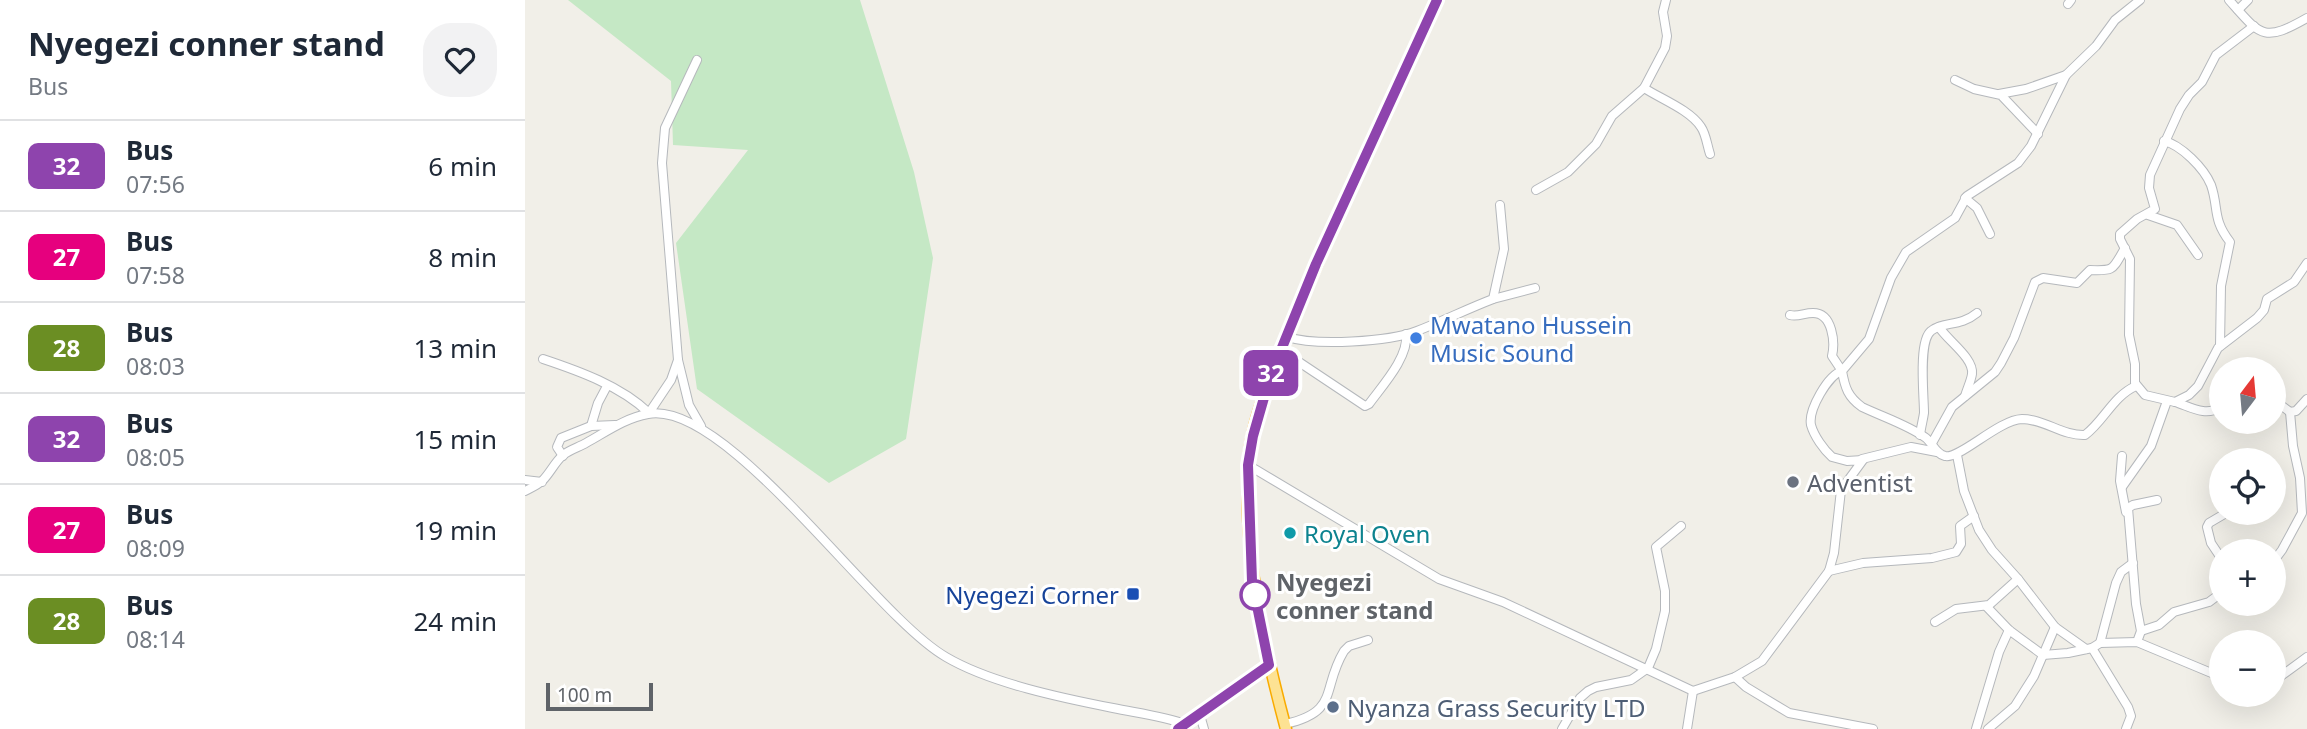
<!DOCTYPE html>
<html lang="en">
<head>
<meta charset="utf-8">
<style>
	body { margin:0; font-family:"Noto Sans",sans-serif; background:#f2f2f3; color:#1f2937; height:100vh; display:flex; flex-direction:column; font-size:26px; white-space:nowrap }
	* { box-sizing:border-box; margin:0 }
	p { font-size:23px; color:#747a83 }
	.icon { flex:none; width:38px; height:38px; fill:none; stroke:currentColor; stroke-width:2; stroke-linecap:round; stroke-linejoin:round }
	.map { position:relative; flex:1; overflow:hidden }
	.drawer { display:flex; flex-direction:column; background:#fff; width:525px }
	.drawer>* { flex:none }
	.badge { padding:0 14px; border-radius:10px; font-size:24px; line-height:46px }
	.needle { width:46px; rotate:16deg }
	.buttons { position:absolute; left:1684px; top:357px; display:grid; gap:14px }
	.buttons a { display:grid; place-items:center; width:77px; height:77px; border-radius:50%; background:#fff; box-shadow:0 7px 28px #0002; font-size:35px }
	.scale { position:absolute; left:21px; bottom:18px; width:107px; box-sizing:border-box; padding-left:7px; border:4px solid #5f6368; border-top:0; font-size:19px; line-height:24px; white-space:nowrap; color:#5f6368; -webkit-text-stroke:5px #fff; paint-order:stroke }
	.map>.badge { position:absolute; translate:-50% -50%; box-shadow:0 0 0 4px #fff }
	.round { display:grid; place-items:center; flex:none; width:74px; height:74px; border-radius:28px; background:#f2f2f3 }
	.head { display:flex; align-items:center; justify-content:space-between; height:119px; padding:0 28px }
	h1 { font-size:33px; font-weight:700; line-height:52px }
	ul { padding:0; list-style:none }
	li { display:flex; align-items:center; gap:21px; height:91px; padding:0 28px; border-top:2px solid #e0e1e3 }
	li div { flex:1 }
	li b { display:block; font-size:26px }
	li em { font-style:normal }
	li .badge { min-width:77px; font-weight:700; text-align:center }
	main { display:flex; flex:1; min-height:0 }
	.map>svg:first-child { display:block }
	.green { fill:#c5e8c5 }
	.lines { fill:none; stroke-linecap:round; stroke-linejoin:round }
	.minor-casing { stroke:#b5b8bc; stroke-width:10 }
	.major-casing { stroke:#f2c960; stroke-width:12 }
	.highway-casing { stroke:#f9ab00; stroke-width:13 }
	.minor { stroke:#fff; stroke-width:8 }
	.major { stroke:#fff2af; stroke-width:10 }
	.highway { stroke:#fde293; stroke-width:10 }
	.line-casing { stroke:#fff; stroke-width:16 }
	.line { stroke:#8e44ad; stroke-width:10 }
	.shop-dot { fill:#3f7fe0; stroke:#fff; stroke-width:2.5 }
	.worship-dot { fill:#6b7280; stroke:#fff; stroke-width:2.5 }
	.culture-dot { fill:#0f9aa8; stroke:#fff; stroke-width:2.5 }
	.transit-dot { fill:#1a4fb4; stroke:#fff; stroke-width:2.5 }
	.stop-dot { fill:#fff; stroke:#8e44ad; stroke-width:3.5 }
	.service-dot { fill:#5c6f8a; stroke:#fff; stroke-width:2.5 }
	.labels { text-anchor:middle; dominant-baseline:central; stroke-width:6; stroke-linejoin:round; paint-order:stroke }
	.shop-label { font-size:24px; fill:#366cbe; stroke:#fff; text-anchor:start }
	.worship-label { font-size:24px; fill:#5b616d; stroke:#fff; text-anchor:start }
	.culture-label { font-size:24px; fill:#0d838f; stroke:#fff; text-anchor:start }
	.stop-label { font-size:24px; font-weight:bold; fill:#5f6368; stroke:#fff; text-anchor:start }
	.transit-label { font-size:24px; fill:#164399; stroke:#fff; text-anchor:end }
	.service-label { font-size:24px; fill:#4e5e75; stroke:#fff; text-anchor:start }
</style>
</head>
<body>
<main>
<section class="drawer">
<div class="head"><div><h1>Nyegezi conner stand</h1><p>Bus</p></div><a class="round"><svg class="icon" aria-label="heart" viewBox="0 0 24 24"><path d="M12 20l-8-8c-3-5 5-10 8-4 3-6 11-1 8 4z"/></svg></a></div>
<ul>
<li><span class="badge" style="background:#8e44ad;color:#fff">32</span><div><b>Bus</b><p>07:56</p></div><em>6 min</em></li>
<li><span class="badge" style="background:#e6007e;color:#fff">27</span><div><b>Bus</b><p>07:58</p></div><em>8 min</em></li>
<li><span class="badge" style="background:#6b8e23;color:#fff">28</span><div><b>Bus</b><p>08:03</p></div><em>13 min</em></li>
<li><span class="badge" style="background:#8e44ad;color:#fff">32</span><div><b>Bus</b><p>08:05</p></div><em>15 min</em></li>
<li><span class="badge" style="background:#e6007e;color:#fff">27</span><div><b>Bus</b><p>08:09</p></div><em>19 min</em></li>
<li><span class="badge" style="background:#6b8e23;color:#fff">28</span><div><b>Bus</b><p>08:14</p></div><em>24 min</em></li>
</ul>
</section>
<div class="map">
<svg width="1782" height="729" viewBox="0 0 1782 729">
	<rect width="100%" height="100%" fill="#f1efe8"/>
	<path class="green" d="M 43,0 L 335,0 L 389,172 L 408,258 L 381,439 L 304,483 L 172,389 L 151,243 L 223,150 L 148,145 L 146,81 Z"/>
	<g class="lines">
		<g class="minor-casing">
			<g id="minor">
				<path d="M 1704,0 C 1736,36 1738,43 1782,18"/>
				<path d="M 1543,4 L 1546,0"/>
				<path d="M 1713,10 L 1723,0"/>
				<path d="M 1729,26 L 1691,55 L 1677,82 L 1664,95 L 1655,109 L 1625,175 L 1624,188 L 1630,209 L 1612,219 L 1595,234 L 1595,239 L 1605,259 L 1604,335 L 1610,364 L 1610,383 L 1620,395 L 1650,402 L 1664,395 L 1673,386 L 1693,348 L 1732,318 L 1739,310 L 1742,299 L 1769,282 L 1782,263"/>
				<path d="M 1430,80 L 1449,89 L 1476,95 L 1513,134"/>
				<path d="M 1119,88 C 1136,99 1165,110 1176,127 C 1181,134 1182,145 1185,154"/>
				<path d="M 1474,94 L 1501,89 L 1541,75"/>
				<path d="M 1639,141 C 1656,145 1679,168 1686,185 C 1694,208 1687,219 1705,242 L 1696,286 L 1695,346"/>
				<path d="M 1011,190 L 1043,172 L 1071,144 L 1087,116 L 1119,88 L 1140,48 L 1142,36 L 1138,12 L 1141,0"/>
				<path d="M 1440,198 L 1452,208 L 1465,234"/>
				<path d="M 1623,215 L 1652,225 L 1673,255"/>
				<path d="M 968,299 L 1010,288"/>
				<path d="M 1414,327 C 1423,341 1449,358 1447,374 C 1446,381 1442,389 1440,396"/>
				<path d="M 762,337 C 791,346 863,342 892,331 C 918,321 942,309 968,299 L 979,249 L 975,205"/>
				<path d="M 756,350 L 840,406 L 844,404 C 857,386 884,357 881,334"/>
				<path d="M 18,359 C 54,371 96,386 124,413 L 146,380 L 153,360 L 137,163 L 140,128 L 172,60"/>
				<path d="M 153,360 L 164,405 L 176,426"/>
				<path d="M 1611,386 C 1588,396 1579,421 1560,435 C 1538,436 1519,419 1497,419 C 1473,420 1434,460 1420,456 C 1411,454 1408,444 1401,438 C 1383,425 1358,417 1337,407 C 1323,397 1320,388 1317,371 L 1344,339 L 1366,278 L 1381,252 L 1430,218 L 1442,196 L 1493,163 L 1506,146 L 1541,75 L 1571,46 L 1590,20 L 1615,0"/>
				<path d="M 1748,399 L 1765,412"/>
				<path d="M 1650,402 C 1666,407 1680,417 1696,407"/>
				<path d="M 66,426 L 73,403 L 82,386"/>
				<path d="M 1395,435 C 1396,427 1398,420 1399,413 C 1399,396 1393,341 1406,331 C 1418,321 1435,327 1452,313"/>
				<path d="M 1407,443 L 1427,407 L 1470,372 L 1476,363 L 1489,338 L 1510,282 L 1518,278 L 1552,283 L 1565,270 C 1590,271 1587,270 1600,248"/>
				<path d="M 1432,455 L 1439,491 L 1454,530 L 1467,550 L 1493,579 L 1530,627 L 1561,649"/>
				<path d="M 38,456 L 32,447 L 36,438 L 66,426 L 90,425"/>
				<path d="M 1597,456 L 1595,481 L 1601,512"/>
				<path d="M 1337,459 L 1386,447 L 1412,452"/>
				<path d="M 723,465 L 914,579 L 978,602 L 1168,691 L 1210,677 L 1237,661 L 1304,571 L 1309,553 L 1316,490 L 1338,460 L 1322,461 L 1307,457 C 1299,450 1289,436 1286,425 C 1283,410 1303,375 1317,371 L 1307,356 C 1310,343 1308,313 1288,313 C 1279,313 1273,317 1265,315"/>
				<path d="M 0,480 L 17,482"/>
				<path d="M 1597,487 L 1626,446 L 1642,401"/>
				<path d="M 0,491 C 6,488 13,485 18,480 C 25,473 30,462 38,455 C 44,450 54,447 61,443 C 81,432 100,418 123,414 C 202,399 349,616 421,657 C 465,683 537,698 588,708 C 612,713 637,716 660,724"/>
				<path d="M 1696,558 L 1686,543 L 1682,527 L 1684,523 L 1701,513"/>
				<path d="M 1748,562 L 1757,550 L 1777,513 L 1775,478 L 1768,446 L 1765,412 L 1771,411 L 1782,399"/>
				<path d="M 1304,571 L 1338,563 L 1407,558 L 1431,552 L 1436,544 L 1435,526 L 1449,516"/>
				<path d="M 1461,606 L 1484,630 L 1518,655 L 1543,653 L 1567,648 L 1575,643 L 1612,642 L 1696,677"/>
				<path d="M 1410,622 L 1431,609 L 1464,605 L 1493,579"/>
				<path d="M 1616,631 L 1634,625 L 1649,612 L 1684,602 L 1696,593"/>
				<path d="M 1612,642 L 1616,631 L 1611,604 L 1603,508 L 1608,505 L 1632,500"/>
				<path d="M 1575,643 L 1591,583 L 1596,572 L 1608,563"/>
				<path d="M 1567,648 L 1603,707 L 1606,716 L 1601,729"/>
				<path d="M 1210,677 L 1221,687 L 1264,713 L 1348,729"/>
				<path d="M 1748,677 L 1756,676 L 1782,657"/>
				<path d="M 675,715 L 679,729"/>
				<path d="M 760,724 C 815,712 796,689 819,651 L 824,646 L 843,640"/>
				<path d="M 1037,729 L 1055,698 L 1063,691 L 1071,687 L 1106,680 L 1123,668 L 1131,649 L 1140,611 L 1140,591 L 1131,547 L 1156,526"/>
				<path d="M 1162,729 L 1168,691"/>
				<path d="M 1451,729 L 1474,652 L 1484,630"/>
				<path d="M 1463,729 L 1490,706 L 1509,676 L 1530,627"/>
			</g>
		</g>
		<g class="major-casing">
			<path id="major" d="M 653,729 L 744,665"/>
		</g>
		<g class="highway-casing">
			<path id="highway" d="M 761,729 C 738,643 719,556 723,467 C 724,422 750,367 767,325 C 811,215 862,108 912,0"/>
		</g>
		<use href="#minor" class="minor"/>
		<use href="#major" class="major"/>
		<use href="#highway" class="highway"/>
	</g>
	<g class="lines">
		<g class="line-casing">
			<path id="line" d="M 653,729 L 744,665 L 727,581 L 723,465 L 728,436 L 745,377 L 791,264 L 912,0"/>
		</g>
		<use href="#line" class="line"/>
	</g>
	<circle class="shop-dot" cx="891" cy="338" r="7"/>
	<circle class="worship-dot" cx="1268" cy="482" r="7"/>
	<circle class="culture-dot" cx="765" cy="533" r="7"/>
	<rect class="transit-dot" x="601" y="587" width="14" height="14" rx="3.5"/>
	<circle class="stop-dot" cx="730" cy="595" r="14"/>
	<circle class="service-dot" cx="808" cy="707" r="7"/>
	<g class="labels">
		<g class="shop-label">
			<text x="905" y="324">Mwatano Hussein<tspan x="905" dy="28">Music Sound</tspan></text>
		</g>
		<g class="worship-label">
			<text x="1282" y="482">Adventist</text>
		</g>
		<g class="culture-label">
			<text x="779" y="533">Royal Oven</text>
		</g>
		<g class="stop-label">
			<text x="751" y="581">Nyegezi<tspan x="751" dy="28">conner stand</tspan></text>
		</g>
		<g class="transit-label">
			<text x="594" y="594">Nyegezi Corner</text>
		</g>
		<g class="service-label">
			<text x="822" y="707">Nyanza Grass Security LTD</text>
		</g>
	</g>
</svg>
<div class="buttons">
<a><svg class="needle" viewBox="-14 -14 28 28"><path d="M0-13l5 13h-10z" fill="#e53935"/><path d="M0 13l5-13h-10z" fill="#747a83"/></svg></a>
<a><svg class="icon" aria-label="locate" viewBox="0 0 24 24"><circle cx="12" cy="12" r="6"/><path d="M12 2v4M12 18v4M2 12h4M18 12h4"/></svg></a>
<a>+</a>
<a>−</a>
</div>
<div class="scale">100 m</div>
<b class="badge" style="left:746px;top:373px;background:#8e44ad;color:#fff">32</b>
</div>
</main>
</body>
</html>
